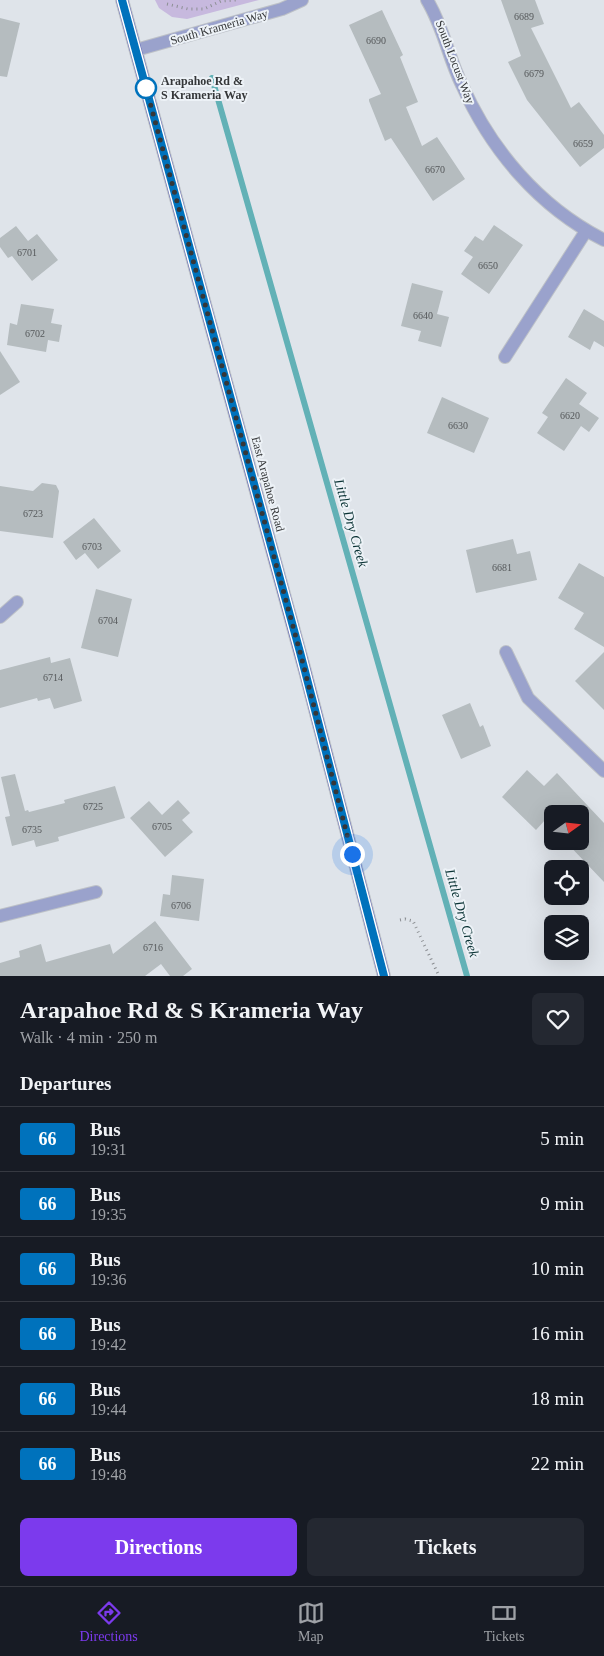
<!DOCTYPE html>
<html lang="en">
<head>
<meta charset="utf-8">
<style>
	body { margin:0; font-family:"Times New Roman",serif; background:#242831; color:#f1f3f6; height:100vh; display:flex; flex-direction:column; font-size:19px; white-space:nowrap }
	* { box-sizing:border-box; margin:0 }
	p { font-size:16px; color:#9ea1a6 }
	.icon { flex:none; width:28px; height:28px; fill:none; stroke:currentColor; stroke-width:2; stroke-linecap:round; stroke-linejoin:round }
	.map { position:relative; height:976px; overflow:hidden }
	.drawer { display:flex; flex-direction:column; background:#171b24; flex:1 }
	.drawer>* { flex:none }
	.badge { padding:0 10px; border-radius:4px; font-size:18px; line-height:32px }
	.needle { width:32px; rotate:75deg }
	.tools { position:absolute; left:544px; top:805px; display:grid; gap:10px }
	.tools a { display:grid; place-items:center; width:45px; height:45px; border-radius:8px; background:#171b24; box-shadow:0 5px 20px #0002; font-size:25px }
	.you { position:absolute; width:25px; height:25px; margin:-12px; border:4px solid #fff; border-radius:50%; background:#1a73e8; box-shadow:0 0 0 8px #1a73e833 }
	.map>.badge { position:absolute; translate:-50% -50%; box-shadow:0 0 0 2px #fff }
	h2 { padding:0 20px; font-size:19px; line-height:45px }
	.round { display:grid; place-items:center; flex:none; width:52px; height:52px; border-radius:8px; background:#242831 }
	.headline { display:flex; align-items:center; justify-content:space-between; height:85px; padding:0 20px }
	h1 { font-size:24px; font-weight:700; line-height:38px }
	.action { display:flex; gap:10px; margin-top:auto; padding:10px 20px }
	.action a { flex:1; height:58px; border-radius:8px; background:#7c3aed; color:#fff; font-size:20px; font-weight:700; line-height:58px; text-align:center }
	.action a+a { background:#242831; color:#f1f3f6 }
	ul { padding:0; list-style:none }
	li { display:flex; align-items:center; gap:15px; height:65px; padding:0 20px; border-top:1px solid #363941 }
	li div { flex:1 }
	li b { display:block; font-size:19px }
	li em { font-style:normal }
	li .badge { min-width:55px; font-weight:700; text-align:center }
	.menu { display:flex; justify-content:space-around; align-items:center; height:70px; border-top:1px solid #363941; background:#171b24; font-size:14px; color:#9ea1a6 }
	.menu a { display:grid; justify-items:center; gap:2px }
	.menu .active { color:#7c3aed }
	.map>svg:first-child { display:block }
	.green { fill:#c7b9de }
	.lines { fill:none; stroke-linecap:round; stroke-linejoin:round }
	.stream { stroke:#62b1b6; stroke-width:6 }
	.building { fill:#b5bcbf }
	.street-casing { stroke:#bdc1c7; stroke-width:14 }
	.primary-casing { stroke:#bdc1c7; stroke-width:14 }
	.path { stroke:#8c8f93; stroke-width:3; stroke-dasharray:1 4; stroke-linecap:butt }
	.street { stroke:#9aa2cc; stroke-width:12 }
	.primary { stroke:#5f68b4; stroke-width:12 }
	.line-casing { stroke:#fff; stroke-width:11 }
	.line { stroke:#0072bc; stroke-width:8 }
	.walk { stroke:#353739; stroke-width:5; stroke-dasharray:0 9 }
	.stop-dot { fill:#fff; stroke:#0072bc; stroke-width:2.5 }
	.labels { text-anchor:middle; dominant-baseline:central; stroke-width:4; stroke-linejoin:round; paint-order:stroke }
	.number-label { font-size:10px; fill:#55585a }
	.street-label { font-size:12px; fill:#353739; stroke:#edf2f7 }
	.stop-label { font-size:12px; font-weight:bold; fill:#353739; stroke:#edf2f7; text-anchor:start }
	.water-label { font-size:14px; font-style:italic; fill:#093234; stroke:#edf2f7 }
</style>
</head>
<body>
<div class="map">
<svg width="604" height="976" viewBox="0 0 604 976">
	<rect width="100%" height="100%" fill="#dfe4ea"/>
	<path class="green" d="M 155,0 L 259,0 L 187,19 L 172,17 L 159,8 Z"/>
	<g class="lines">
		<path class="stream" d="M 212,78 L 467,976"/>
	</g>
	<g class="building">
		<path d="M 501,0 L 535,0 L 544,24 L 531,28 L 571,108 L 579,102 L 604,135 L 604,148 L 580,167 L 527,100 L 508,62 L 521,56 Z"/>
		<path d="M 382,10 L 403,55 L 400,57 L 418,102 L 406,107 L 422,146 L 437,137 L 465,179 L 433,201 L 391,138 L 385,141 L 369,101 L 369,99 L 381,94 L 349,25 Z"/>
		<path d="M 0,18 L 20,23 L 7,77 L 0,76 Z"/>
		<path d="M 494,225 L 523,245 L 489,294 L 461,274 L 473,257 L 464,251 L 475,236 L 483,241 Z"/>
		<path d="M 16,226 L 28,241 L 37,234 L 58,260 L 32,281 L 12,256 L 8,258 L 0,247 L 0,238 Z"/>
		<path d="M 412,283 L 443,291 L 437,314 L 449,317 L 441,347 L 418,341 L 421,331 L 401,326 Z"/>
		<path d="M 21,304 L 54,309 L 51,323 L 62,325 L 59,342 L 48,340 L 46,352 L 7,345 L 10,323 L 17,325 Z"/>
		<path d="M 584,309 L 604,321 L 604,347 L 594,341 L 590,350 L 568,337 Z"/>
		<path d="M 0,351 L 20,382 L 0,395 Z"/>
		<path d="M 566,378 L 587,393 L 579,404 L 599,418 L 589,432 L 581,426 L 564,451 L 537,433 L 548,417 L 542,413 Z"/>
		<path d="M 442,397 L 489,418 L 474,453 L 427,433 Z"/>
		<path d="M 42,483 L 56,485 L 59,491 L 53,538 L 0,531 L 0,486 L 33,491 Z"/>
		<path d="M 94,518 L 121,551 L 98,569 L 85,553 L 76,560 L 63,542 Z"/>
		<path d="M 513,539 L 517,554 L 530,551 L 537,580 L 476,593 L 466,550 Z"/>
		<path d="M 579,563 L 604,577 L 604,647 L 574,629 L 584,613 L 558,598 Z"/>
		<path d="M 96,589 L 132,599 L 118,657 L 81,648 Z"/>
		<path d="M 604,652 L 604,710 L 575,681 Z"/>
		<path d="M 50,657 L 51,663 L 70,658 L 82,701 L 54,709 L 50,698 L 38,701 L 37,698 L 0,708 L 0,670 Z"/>
		<path d="M 470,703 L 480,727 L 483,725 L 491,746 L 461,759 L 442,715 Z"/>
		<path d="M 527,770 L 544,786 L 557,773 L 604,823 L 604,882 L 565,841 L 580,841 L 580,814 L 552,814 L 552,828 L 545,820 L 536,830 L 502,797 Z"/>
		<path d="M 15,774 L 25,811 L 28,810 L 29,812 L 65,803 L 64,800 L 115,786 L 125,818 L 58,837 L 59,841 L 36,847 L 34,840 L 12,846 L 5,817 L 10,816 L 1,777 Z"/>
		<path d="M 178,800 L 190,813 L 182,820 L 193,832 L 165,857 L 130,818 L 149,801 L 162,815 Z"/>
		<path d="M 172,875 L 204,879 L 199,921 L 160,916 L 163,894 L 170,895 Z"/>
		<path d="M 155,921 L 192,969 L 183,976 L 170,976 L 161,964 L 145,976 L 0,976 L 0,963 L 20,957 L 19,951 L 41,944 L 46,962 L 110,944 L 113,954 Z"/>
	</g>
	<g class="lines">
		<g class="street-casing">
			<g id="street">
				<path d="M 427,0 C 444,28 448,57 462,85 C 491,150 539,207 604,240"/>
				<path d="M 136,50 L 282,9 L 302,0"/>
				<path d="M 505,357 L 586,231"/>
				<path d="M 0,617 L 17,602"/>
				<path d="M 506,652 L 528,698 L 604,771"/>
				<path d="M 0,916 L 96,892"/>
			</g>
		</g>
		<g class="primary-casing">
			<path id="primary" d="M 122,0 L 305,671 L 384,976"/>
		</g>
		<g class="path">
			<path d="M 167,4 L 188,9 L 204,9 L 221,1 L 236,0"/>
			<path d="M 400,920 L 405,919 L 413,921 L 439,976"/>
		</g>
		<use href="#street" class="street"/>
		<use href="#primary" class="primary"/>
	</g>
	<g class="lines">
		<g class="line-casing">
			<path id="line" d="M 122,0 L 300,652 L 384,976"/>
		</g>
		<use href="#line" class="line"/>
		<path class="walk" d="M 146,88 L 300,652 L 352,854"/>
	</g>
	<circle class="stop-dot" cx="146" cy="88" r="10"/>
	<g class="labels">
		<g class="number-label">
			<text x="524" y="16">6689</text>
			<text x="376" y="40">6690</text>
			<text x="534" y="73">6679</text>
			<text x="583" y="143">6659</text>
			<text x="435" y="169">6670</text>
			<text x="27" y="252">6701</text>
			<text x="488" y="265">6650</text>
			<text x="423" y="315">6640</text>
			<text x="35" y="333">6702</text>
			<text x="570" y="415">6620</text>
			<text x="458" y="425">6630</text>
			<text x="33" y="513">6723</text>
			<text x="92" y="546">6703</text>
			<text x="502" y="567">6681</text>
			<text x="108" y="620">6704</text>
			<text x="53" y="677">6714</text>
			<text x="93" y="806">6725</text>
			<text x="162" y="826">6705</text>
			<text x="32" y="829">6735</text>
			<text x="181" y="905">6706</text>
			<text x="153" y="947">6716</text>
		</g>
		<g class="street-label">
			<text transform="translate(219 27) rotate(-16)">South Krameria Way</text>
			<text transform="translate(455 62) rotate(69)">South Locust Way</text>
			<text transform="translate(268 484) rotate(75)">East Arapahoe Road</text>
		</g>
		<g class="stop-label">
			<text x="161" y="81">Arapahoe Rd &amp;<tspan x="161" dy="14">S Krameria Way</tspan></text>
		</g>
		<g class="water-label">
			<text transform="translate(351 523) rotate(74)">Little Dry Creek</text>
			<text transform="translate(462 913) rotate(74)">Little Dry Creek</text>
		</g>
	</g>
</svg>
<div class="tools">
<a><svg class="needle" viewBox="-14 -14 28 28"><path d="M0-13l5 13h-10z" fill="#e53935"/><path d="M0 13l5-13h-10z" fill="#9ea1a6"/></svg></a>
<a><svg class="icon" aria-label="locate" viewBox="0 0 24 24"><circle cx="12" cy="12" r="6"/><path d="M12 2v4M12 18v4M2 12h4M18 12h4"/></svg></a>
<a><svg class="icon" aria-label="layers" viewBox="0 0 24 24"><path d="M12 4l9 5-9 5-9-5zM3 14l9 5 9-5"/></svg></a>
</div>
<div class="you" style="left:352px;top:854px"></div>
</div>
<section class="drawer">
<div class="headline"><div><h1>Arapahoe Rd &amp; S Krameria Way</h1><p>Walk · 4 min · 250 m</p></div><a class="round"><svg class="icon" aria-label="heart" viewBox="0 0 24 24"><path d="M12 20l-8-8c-3-5 5-10 8-4 3-6 11-1 8 4z"/></svg></a></div>
<h2>Departures</h2>
<ul>
<li><span class="badge" style="background:#0072bc;color:#fff">66</span><div><b>Bus</b><p>19:31</p></div><em>5 min</em></li>
<li><span class="badge" style="background:#0072bc;color:#fff">66</span><div><b>Bus</b><p>19:35</p></div><em>9 min</em></li>
<li><span class="badge" style="background:#0072bc;color:#fff">66</span><div><b>Bus</b><p>19:36</p></div><em>10 min</em></li>
<li><span class="badge" style="background:#0072bc;color:#fff">66</span><div><b>Bus</b><p>19:42</p></div><em>16 min</em></li>
<li><span class="badge" style="background:#0072bc;color:#fff">66</span><div><b>Bus</b><p>19:44</p></div><em>18 min</em></li>
<li><span class="badge" style="background:#0072bc;color:#fff">66</span><div><b>Bus</b><p>19:48</p></div><em>22 min</em></li>
</ul>
<div class="action"><a>Directions</a><a>Tickets</a></div>
</section>
<nav class="menu">
<a class="active"><svg class="icon" aria-label="directions" viewBox="0 0 24 24"><path d="M12 3l9 9-9 9-9-9zM9 14v-3h6M13 9l2 2-2 2"/></svg>Directions</a>
<a><svg class="icon" aria-label="map" viewBox="0 0 24 24"><path d="M3 6l6-2 6 2 6-2v14l-6 2-6-2-6 2zM9 4v14M15 6v14"/></svg>Map</a>
<a><svg class="icon" aria-label="tickets" viewBox="0 0 24 24"><path d="M3 7h18v10H3zM15 7v10"/></svg>Tickets</a>
</nav>
</body>
</html>
